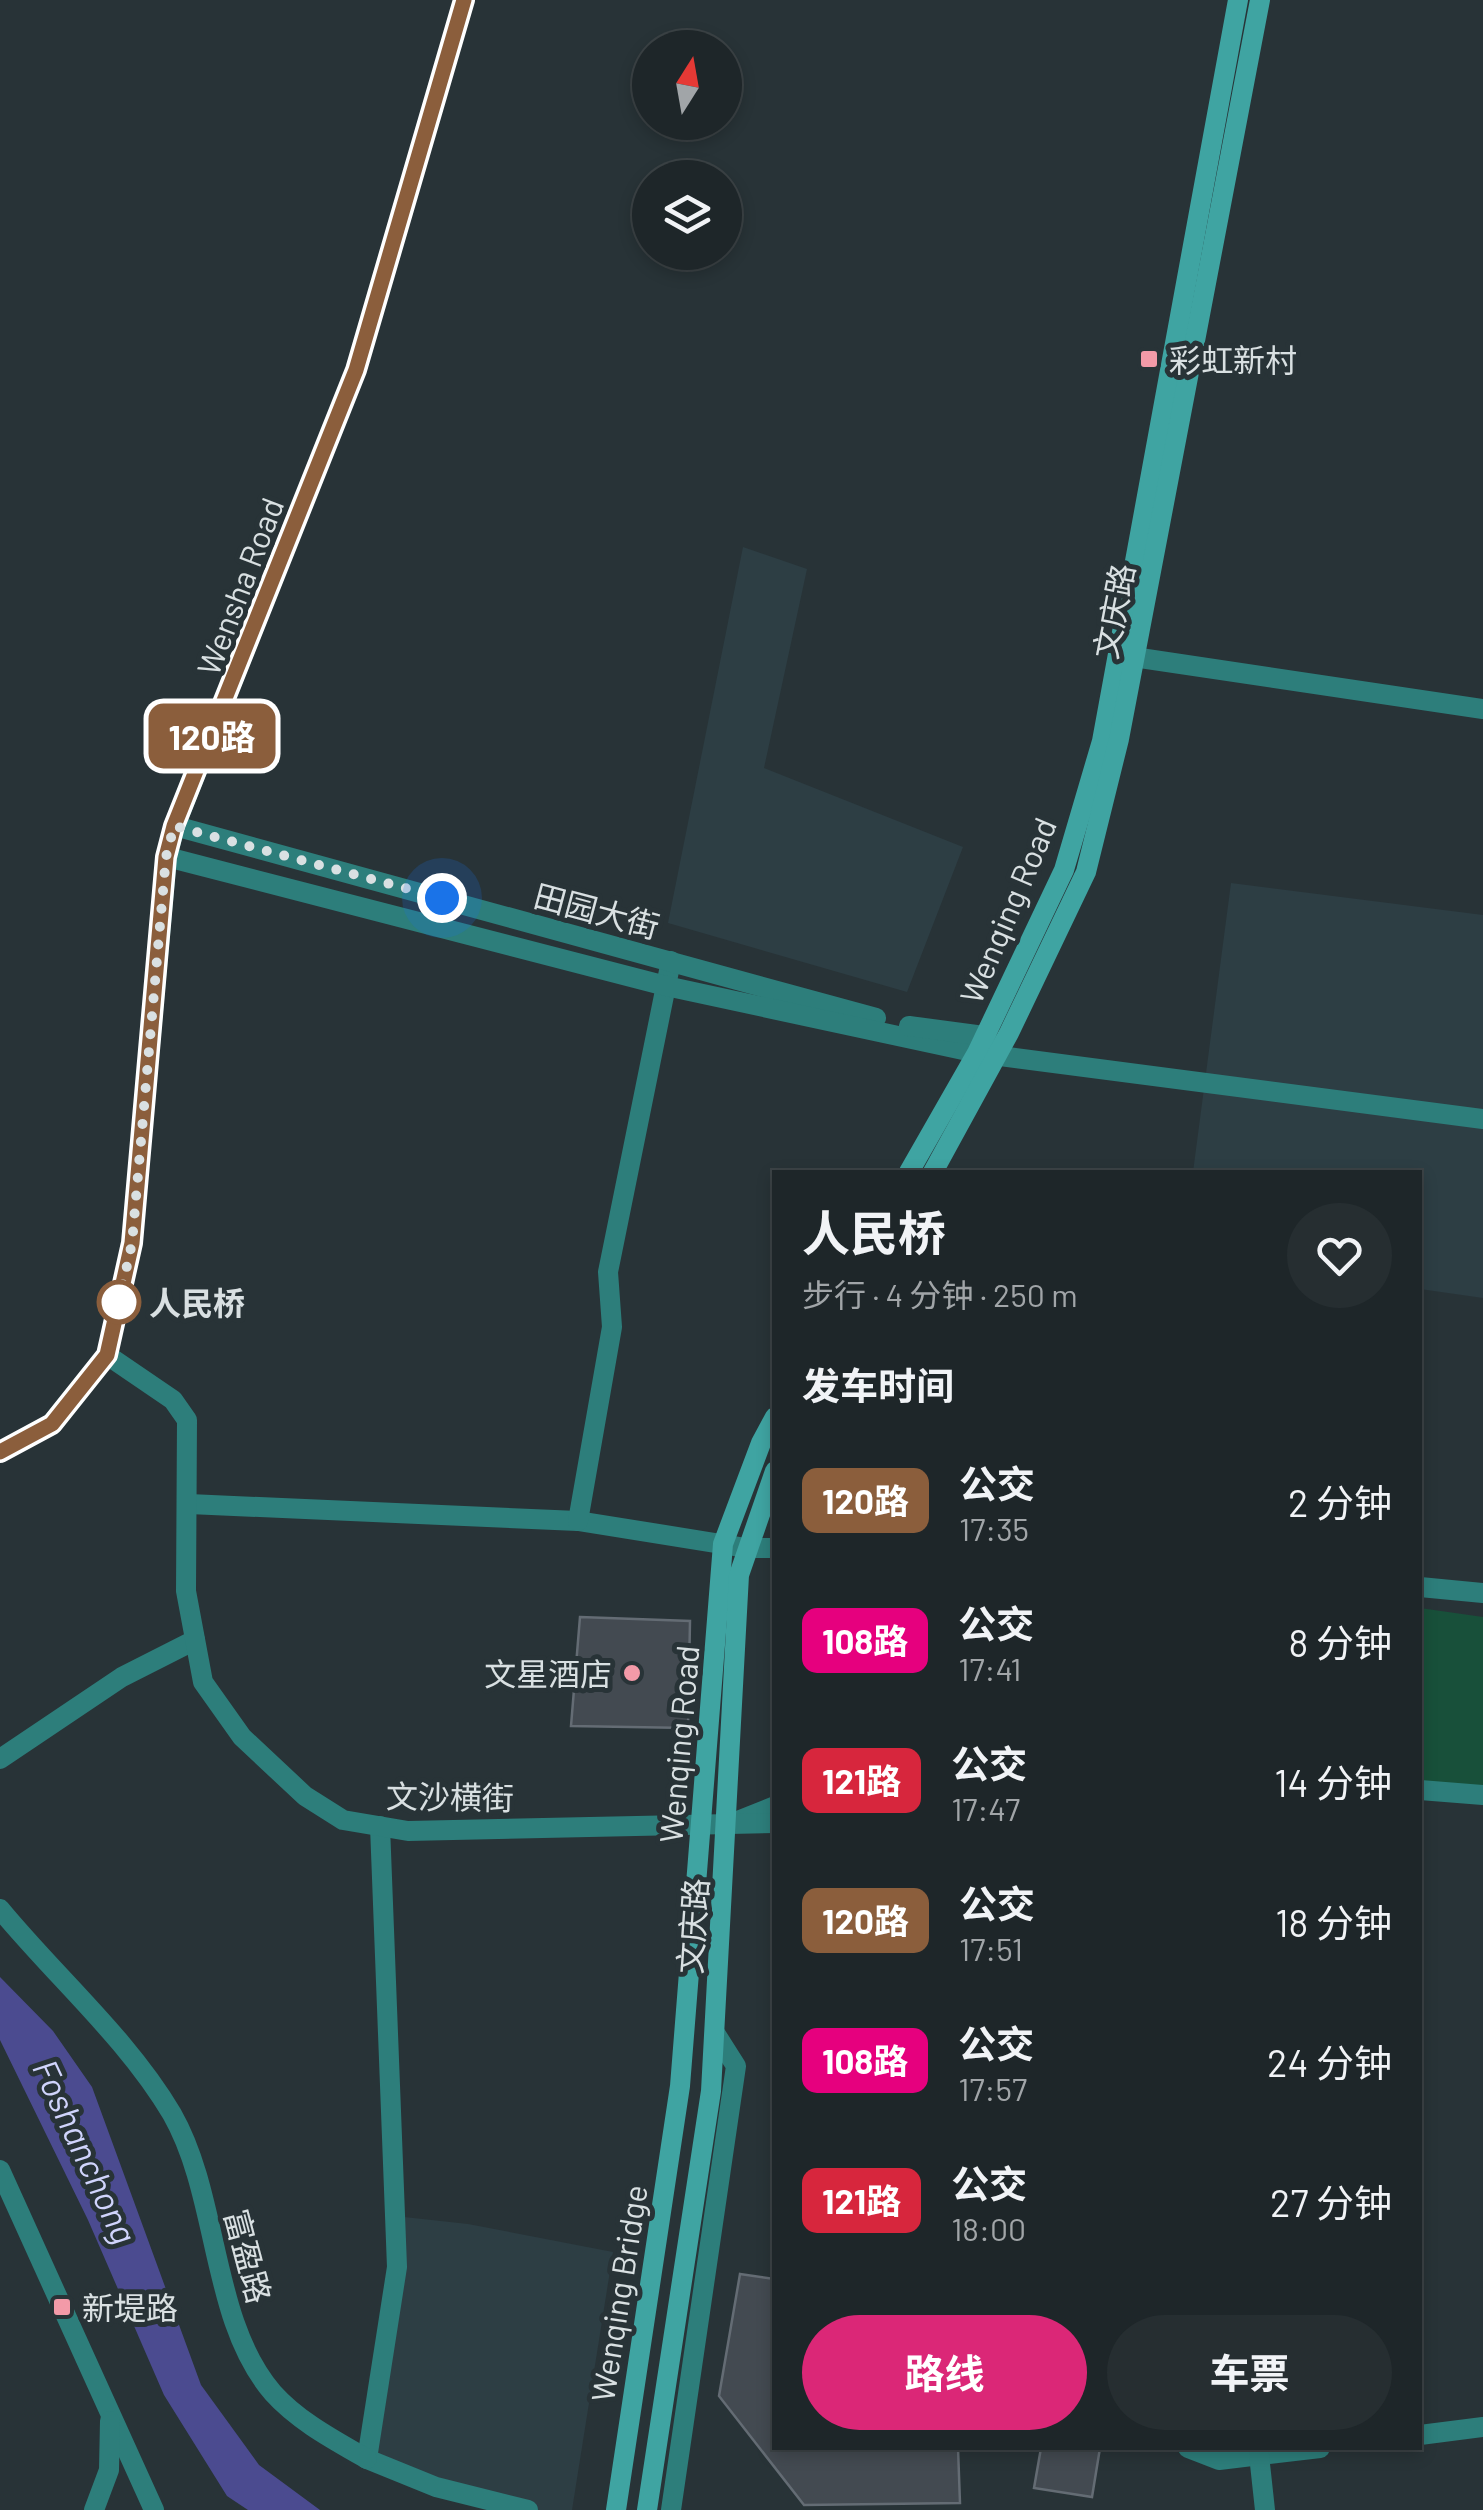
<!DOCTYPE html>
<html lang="zh">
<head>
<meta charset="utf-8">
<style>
	body { margin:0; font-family:Barlow,"Noto Sans SC",sans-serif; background:#262e31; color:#f1f3f6; height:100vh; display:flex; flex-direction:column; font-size:38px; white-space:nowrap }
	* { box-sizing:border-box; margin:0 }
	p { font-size:32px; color:#a1a5a8 }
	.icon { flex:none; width:55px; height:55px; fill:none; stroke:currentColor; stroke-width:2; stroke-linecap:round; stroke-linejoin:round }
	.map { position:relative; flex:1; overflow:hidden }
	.drawer { position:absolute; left:772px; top:1170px; width:650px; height:1280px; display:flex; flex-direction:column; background:#1e2629; border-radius:0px; box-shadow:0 5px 15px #0003,0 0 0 2px #3c4346 }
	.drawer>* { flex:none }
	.badge { padding:0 20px; border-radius:15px; font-size:35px; line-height:65px }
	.needle { width:65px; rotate:11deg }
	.buttons { position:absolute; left:632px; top:30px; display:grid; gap:20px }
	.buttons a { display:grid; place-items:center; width:110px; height:110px; border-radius:50%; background:#1e2629; box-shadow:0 5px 15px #0003,0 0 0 2px #3c4346; font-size:50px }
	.you { position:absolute; width:50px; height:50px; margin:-25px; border:8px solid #fff; border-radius:50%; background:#1a73e8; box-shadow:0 0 0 15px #1a73e833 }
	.map>.badge { position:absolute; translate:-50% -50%; box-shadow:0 0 0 5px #fff }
	h2 { padding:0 30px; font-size:38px; line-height:90px }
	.round { display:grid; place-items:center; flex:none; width:105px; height:105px; border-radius:52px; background:#262e31 }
	.overview { display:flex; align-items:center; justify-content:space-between; height:170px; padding:0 30px }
	h1 { font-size:48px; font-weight:700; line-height:75px }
	.action { display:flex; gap:20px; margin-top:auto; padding:20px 30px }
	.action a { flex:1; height:115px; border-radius:60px; background:#db2777; color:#fff; font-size:40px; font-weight:700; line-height:115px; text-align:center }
	.action a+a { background:#262e31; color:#f1f3f6 }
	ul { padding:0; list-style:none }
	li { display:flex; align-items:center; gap:30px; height:140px; padding:0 30px }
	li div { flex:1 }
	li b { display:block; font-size:38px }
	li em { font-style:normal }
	li .badge { min-width:110px; font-weight:700; text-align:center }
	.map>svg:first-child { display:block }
	.built { fill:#2d3e44 }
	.green { fill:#18503a }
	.water { fill:#4b4b90 }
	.building { fill:#434a51; stroke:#646c74; stroke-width:2.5 }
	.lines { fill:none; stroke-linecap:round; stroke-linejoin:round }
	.minor { stroke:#2d7e7b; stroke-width:20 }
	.tertiary { stroke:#2d7e7b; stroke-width:20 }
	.secondary { stroke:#3fa4a2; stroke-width:20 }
	.line-casing { stroke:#fff; stroke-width:22 }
	.line { stroke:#8b5e3c; stroke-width:15 }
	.walk { stroke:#d9e0e2; stroke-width:10; stroke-dasharray:0 18 }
	.poi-dot { fill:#f39aa8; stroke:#283337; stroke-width:4 }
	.stop-dot { fill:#fff; stroke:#8b5e3c; stroke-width:5 }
	.labels { text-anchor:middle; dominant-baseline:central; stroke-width:10; stroke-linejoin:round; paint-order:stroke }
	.poi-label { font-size:32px; fill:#d9e0e2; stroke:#283337; text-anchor:start }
	.street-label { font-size:32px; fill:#d9e0e2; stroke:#283337 }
	.stop-label { font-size:32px; font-weight:bold; fill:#d9e0e2; stroke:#283337; text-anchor:start }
	.water-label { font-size:35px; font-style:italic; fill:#d0d4fc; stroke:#283337 }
</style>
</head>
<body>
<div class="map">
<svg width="1483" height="2510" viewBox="0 0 1483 2510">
	<rect width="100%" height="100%" fill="#283337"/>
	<g class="built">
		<path d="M 743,547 L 807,569 L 764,768 L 963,847 L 907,992 L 668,923 Z"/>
		<path d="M 1231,883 L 1483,915 L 1483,1298 L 1420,1289 L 1420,1172 L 1193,1172 Z"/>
		<path d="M 395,2216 L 468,2224 L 613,2252 L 572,2510 L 528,2510 L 367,2459 Z"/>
	</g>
	<path class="green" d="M 1420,1608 L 1483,1617 L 1483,1795 L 1420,1790 Z"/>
	<path class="water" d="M 0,1977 L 53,2031 L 92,2087 L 201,2385 L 259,2465 L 320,2510 L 248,2510 L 227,2496 L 164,2395 L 88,2220 L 0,2040 Z"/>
	<g class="building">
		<path d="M 580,1617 L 690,1621 L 688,1728 L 571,1726 Z"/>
		<path d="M 740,2274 L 775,2279 L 775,2448 L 958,2448 L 960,2503 L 804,2505 L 719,2396 Z"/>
		<path d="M 1041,2448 L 1100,2448 L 1092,2497 L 1034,2488 Z"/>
	</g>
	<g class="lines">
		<g class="minor">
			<path d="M 1120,655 L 1483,709"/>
			<path d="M 189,1504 L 578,1521 L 746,1548 L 775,1548"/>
			<path d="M 578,1521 L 612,1327 L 608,1272 L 671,961"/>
			<path d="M 1420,1587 L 1483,1593"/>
			<path d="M 0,1759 L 122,1677 L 195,1640"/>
			<path d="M 730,1824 L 775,1806"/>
			<path d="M 380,1826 L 397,2267 L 367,2459 L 436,2487 L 528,2510"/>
			<path d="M 1420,2435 L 1483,2427"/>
			<path d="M 1188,2448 L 1219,2460 L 1320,2448"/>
			<path d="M 1259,2455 L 1265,2510"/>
			<path d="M 671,2510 L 736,2066 L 715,2033"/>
		</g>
		<g class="tertiary">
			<path d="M 175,826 L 876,1018"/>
			<path d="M 167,857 L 666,986 L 977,1053 L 1483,1119"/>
			<path d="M 909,1026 L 984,1036 L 994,1048"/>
			<path d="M 107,1355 L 173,1400 L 187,1420 L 186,1591 L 203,1682 L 242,1737 L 305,1796 L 343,1820 L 408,1831 L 775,1823"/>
			<path d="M 0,1452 L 51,1424 L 107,1355 L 132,1243 L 167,857 L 175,826 L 356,370 L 464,0"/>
			<path d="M 1420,1790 L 1483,1795"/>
			<path d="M 0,1909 C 56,1977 127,2038 172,2114 C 220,2198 210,2320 273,2393 C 298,2421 334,2440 367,2459"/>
			<path d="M 0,2170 L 154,2510"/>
			<path d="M 94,2510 L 109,2470 L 110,2421"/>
		</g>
		<g class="secondary">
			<path d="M 909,1172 L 977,1053 L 1064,870 L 1102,741 L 1238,0"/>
			<path d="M 933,1172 L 1009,1033 L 1086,872 L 1119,739 L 1260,0"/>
			<path d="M 616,2510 L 680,2086 L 723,1544 L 761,1443 L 775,1417"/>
			<path d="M 647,2510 L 711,2091 L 739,1575 L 775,1471"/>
		</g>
	</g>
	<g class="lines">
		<g class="line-casing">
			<path id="line" d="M 0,1452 L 52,1424 L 107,1355 L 132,1243 L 166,857 L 174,826 L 356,370 L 464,0"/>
		</g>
		<use href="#line" class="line"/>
		<path class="walk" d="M 119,1302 L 132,1243 L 166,857 L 174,826 L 442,898"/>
	</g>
	<g class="poi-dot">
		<rect x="1139" y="349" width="20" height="20" rx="5"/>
		<circle cx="632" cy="1673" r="10"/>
		<rect x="52" y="2297" width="20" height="20" rx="5"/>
	</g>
	<circle class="stop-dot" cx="119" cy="1302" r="20"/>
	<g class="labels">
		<g class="poi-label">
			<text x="1169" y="359">彩虹新村</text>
			<text x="612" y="1673" text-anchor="end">文星酒店</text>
			<text x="82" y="2307">新堤路</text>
		</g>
		<g class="street-label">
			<text transform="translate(239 586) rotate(-69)">Wensha Road</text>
			<text transform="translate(1113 611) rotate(-79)">文庆路</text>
			<text transform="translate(597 910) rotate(15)">田园大街</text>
			<text transform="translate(1007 910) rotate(-67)">Wenqing Road</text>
			<text transform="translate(678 1744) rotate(-85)">Wenqing Road</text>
			<text transform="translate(450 1796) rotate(1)">文沙横街</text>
			<text transform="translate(692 1926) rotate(-86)">文庆路</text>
			<text transform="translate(249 2256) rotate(75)">富盈路</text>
			<text transform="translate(618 2293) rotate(-81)">Wenqing Bridge</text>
		</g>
		<g class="stop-label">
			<text x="149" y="1302">人民桥</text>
		</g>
		<g class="water-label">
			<text transform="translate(86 2151) rotate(65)">Foshanchong</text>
		</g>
	</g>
</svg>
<div class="buttons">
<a><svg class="needle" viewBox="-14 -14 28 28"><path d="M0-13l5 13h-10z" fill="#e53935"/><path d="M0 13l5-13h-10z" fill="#a1a5a8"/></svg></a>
<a><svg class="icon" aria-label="layers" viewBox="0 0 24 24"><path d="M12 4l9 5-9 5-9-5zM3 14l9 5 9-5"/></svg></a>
</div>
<div class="you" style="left:442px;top:898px"></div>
<b class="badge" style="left:212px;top:736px;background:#8b5e3c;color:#fff">120路</b>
<section class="drawer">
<div class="overview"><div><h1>人民桥</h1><p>步行 · 4 分钟 · 250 m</p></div><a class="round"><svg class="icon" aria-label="heart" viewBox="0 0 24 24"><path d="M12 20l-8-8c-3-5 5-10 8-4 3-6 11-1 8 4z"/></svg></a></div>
<h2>发车时间</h2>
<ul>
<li><span class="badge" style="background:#8b5e3c;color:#fff">120路</span><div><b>公交</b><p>17:35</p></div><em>2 分钟</em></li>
<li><span class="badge" style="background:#e6007e;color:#fff">108路</span><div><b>公交</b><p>17:41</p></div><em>8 分钟</em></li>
<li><span class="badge" style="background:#d7263d;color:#fff">121路</span><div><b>公交</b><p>17:47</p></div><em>14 分钟</em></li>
<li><span class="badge" style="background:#8b5e3c;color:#fff">120路</span><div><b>公交</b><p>17:51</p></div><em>18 分钟</em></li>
<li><span class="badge" style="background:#e6007e;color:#fff">108路</span><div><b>公交</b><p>17:57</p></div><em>24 分钟</em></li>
<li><span class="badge" style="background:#d7263d;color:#fff">121路</span><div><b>公交</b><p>18:00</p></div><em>27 分钟</em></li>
</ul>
<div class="action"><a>路线</a><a>车票</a></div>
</section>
</div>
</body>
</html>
